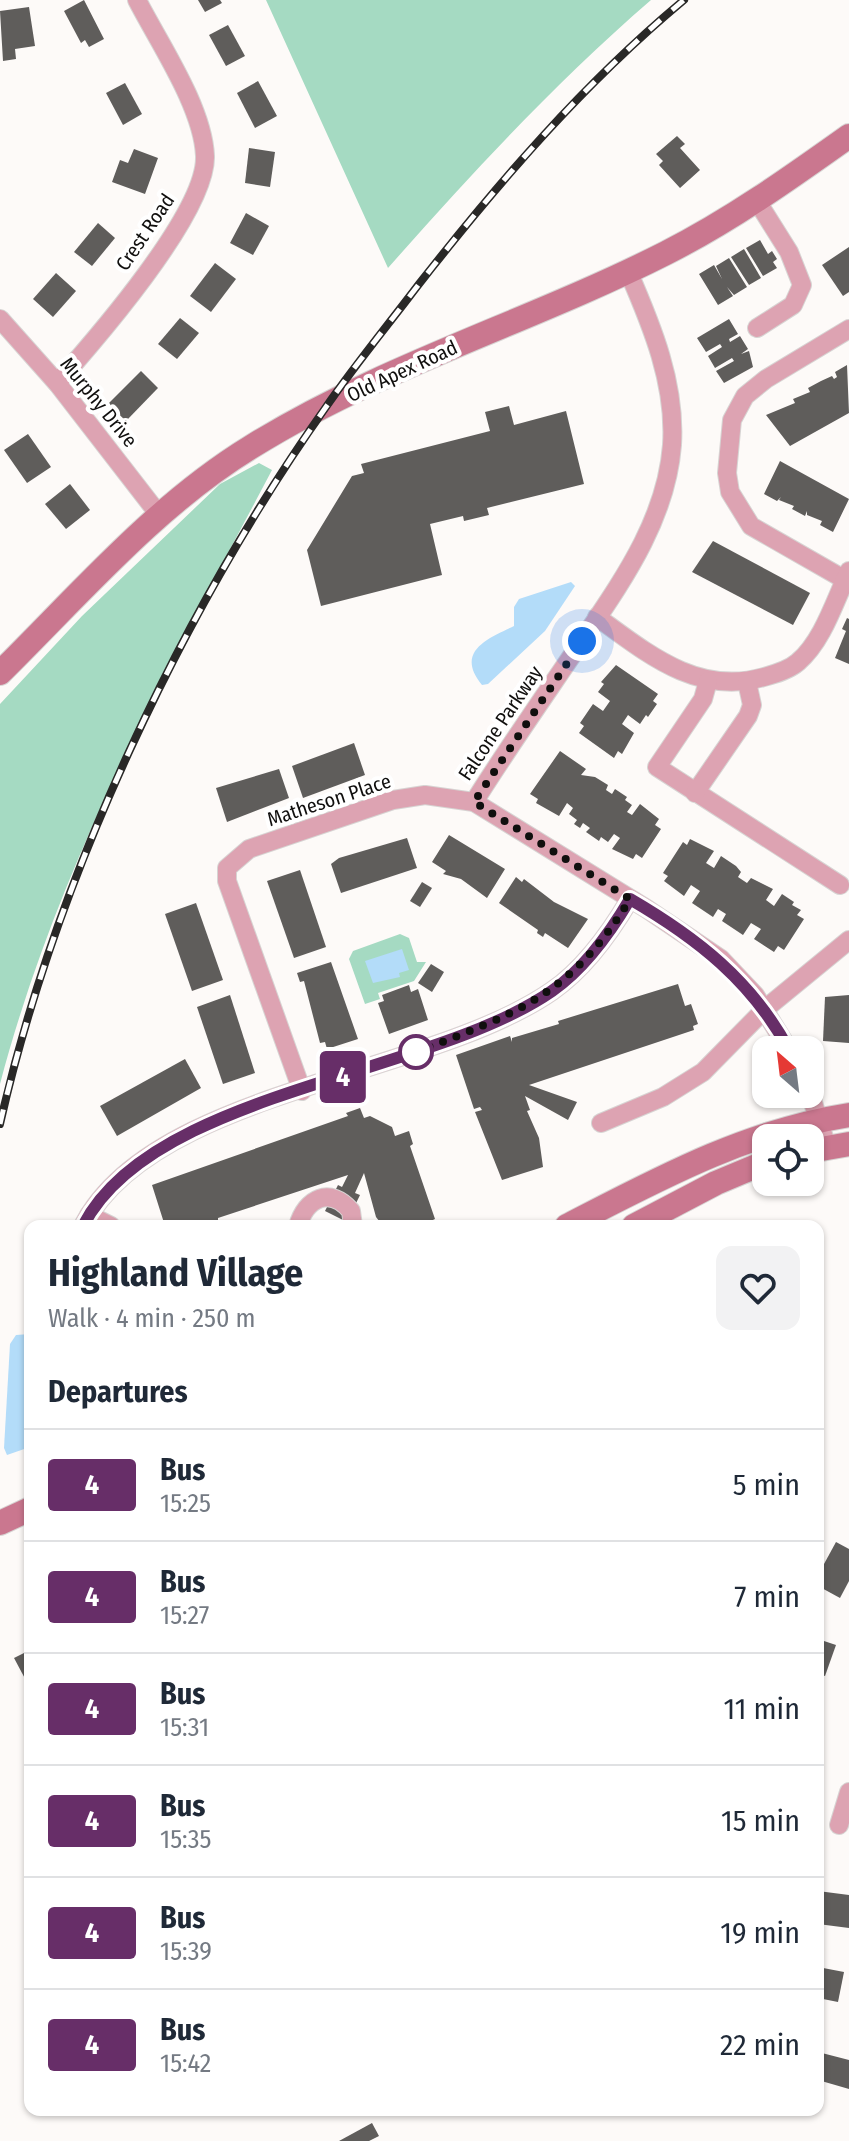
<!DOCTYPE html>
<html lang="en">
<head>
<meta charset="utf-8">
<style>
	body { margin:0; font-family:"Fira Sans Condensed",sans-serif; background:#f2f2f3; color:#1f2937; height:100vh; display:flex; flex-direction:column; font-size:30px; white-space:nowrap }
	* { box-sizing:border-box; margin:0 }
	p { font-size:26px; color:#747a83 }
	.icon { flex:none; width:44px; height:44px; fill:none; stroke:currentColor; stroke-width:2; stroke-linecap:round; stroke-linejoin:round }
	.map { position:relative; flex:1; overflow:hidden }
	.sheet { position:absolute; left:24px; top:1220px; width:800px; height:896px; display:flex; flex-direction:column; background:#fff; border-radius:16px; box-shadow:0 2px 6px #0004 }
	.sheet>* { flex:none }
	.badge { padding:0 16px; border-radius:6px; font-size:28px; line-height:52px }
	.needle { width:52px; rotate:332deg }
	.buttons { position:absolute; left:752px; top:1036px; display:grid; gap:16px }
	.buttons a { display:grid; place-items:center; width:72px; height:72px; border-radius:16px; background:#fff; box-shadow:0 2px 6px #0004; font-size:40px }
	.you { position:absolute; width:40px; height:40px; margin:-20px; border:6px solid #fff; border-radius:50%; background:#1a73e8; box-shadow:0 0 0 12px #1a73e833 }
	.map>.badge { position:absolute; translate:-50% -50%; box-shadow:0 0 0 4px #fff }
	h2 { padding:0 24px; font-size:30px; line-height:72px }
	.round { display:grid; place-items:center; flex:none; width:84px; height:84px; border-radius:16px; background:#f2f2f3 }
	.overview { display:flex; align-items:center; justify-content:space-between; height:136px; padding:0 24px }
	h1 { font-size:38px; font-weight:700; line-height:60px }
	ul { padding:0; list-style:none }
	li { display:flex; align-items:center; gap:24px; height:112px; padding:0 24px; border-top:2px solid #e0e1e3 }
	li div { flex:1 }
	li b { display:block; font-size:30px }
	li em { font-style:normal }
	li .badge { min-width:88px; font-weight:700; text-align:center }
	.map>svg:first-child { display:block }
	.green { fill:#a5dac2 }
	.water { fill:#b3dcf9 }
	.building { fill:#5f5d5b }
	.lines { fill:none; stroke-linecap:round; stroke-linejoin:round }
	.street-casing { stroke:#d7d4d3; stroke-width:20 }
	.secondary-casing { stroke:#d7d4d3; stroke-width:26 }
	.street { stroke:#dda3b2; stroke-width:18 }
	.secondary { stroke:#ca778f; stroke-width:24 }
	.rail-casing { stroke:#292827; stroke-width:8 }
	.rail { stroke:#fff; stroke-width:5; stroke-dasharray:15; stroke-linecap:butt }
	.line-casing { stroke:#fff; stroke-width:18 }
	.line { stroke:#672e68; stroke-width:12 }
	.walk { stroke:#100f0e; stroke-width:8; stroke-dasharray:0 14.4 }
	.stop-dot { fill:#fff; stroke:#672e68; stroke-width:4 }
	.labels { text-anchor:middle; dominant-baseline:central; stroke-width:8; stroke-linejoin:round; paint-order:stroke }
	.street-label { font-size:20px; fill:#100f0e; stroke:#fff }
</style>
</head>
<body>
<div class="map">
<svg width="849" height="2141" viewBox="0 0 849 2141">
	<rect width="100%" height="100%" fill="#fdfaf8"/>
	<g class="green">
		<path d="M 266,0 L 651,0 C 556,82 471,174 388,268 Z"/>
		<path d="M 259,463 L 272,470 C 167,669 58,864 0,1084 L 0,704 L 82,616 L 220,484 Z"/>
		<path d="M 400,934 L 409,938 L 417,962 L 426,962 L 414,981 L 378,993 L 380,999 L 365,1004 L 349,959 L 353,951 Z"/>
	</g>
	<g class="water">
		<path d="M 571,582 L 575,586 L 545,631 L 488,684 L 482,685 C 454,651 489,638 514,626 L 514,607 L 519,599 Z"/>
		<path d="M 402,949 L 409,970 L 399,973 L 400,977 L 373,983 L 365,961 Z"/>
		<path d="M 30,1334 L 30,1447 L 7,1455 L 4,1448 L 10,1344 L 16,1335 Z"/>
	</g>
	<g class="building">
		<path d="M 84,0 L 104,39 L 89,47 L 85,40 L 81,43 L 64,11 Z"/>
		<path d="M 198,0 L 220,0 L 222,3 L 205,12 Z"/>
		<path d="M 29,7 L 35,46 L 15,49 L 16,59 L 3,61 L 0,11 Z"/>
		<path d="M 228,25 L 245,56 L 226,66 L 209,35 Z"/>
		<path d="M 258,81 L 277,116 L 255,128 L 237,93 Z"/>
		<path d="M 125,83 L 142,114 L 123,125 L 106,93 Z"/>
		<path d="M 677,136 L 685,144 L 680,148 L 700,170 L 680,188 L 659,165 L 663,161 L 656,154 Z"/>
		<path d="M 249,148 L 275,152 L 270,187 L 245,183 Z"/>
		<path d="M 134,149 L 158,158 L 145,194 L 112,182 L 120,160 L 128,163 Z"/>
		<path d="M 246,213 L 269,226 L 253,255 L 230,243 Z"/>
		<path d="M 98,223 L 115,238 L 92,266 L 74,252 Z"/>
		<path d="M 760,240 L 768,254 L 772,251 L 777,259 L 773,262 L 777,268 L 763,276 L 746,248 Z"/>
		<path d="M 849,247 L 849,292 L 843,296 L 822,265 Z"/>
		<path d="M 744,249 L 761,278 L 749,285 L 731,257 Z"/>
		<path d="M 729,258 L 747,287 L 734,295 L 727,287 L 733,296 L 718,305 L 699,274 L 714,265 L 722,279 L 716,266 Z"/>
		<path d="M 215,263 L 236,279 L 211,312 L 190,296 Z"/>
		<path d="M 56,273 L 76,291 L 53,317 L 33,299 Z"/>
		<path d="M 180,318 L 199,333 L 177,359 L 158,344 Z"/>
		<path d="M 729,319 L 738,334 L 729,339 L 730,342 L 740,336 L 748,349 L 741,354 L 749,351 L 753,367 L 724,383 L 716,371 L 734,361 L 732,358 L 715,368 L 708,356 L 722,347 L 720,344 L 706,352 L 697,338 Z"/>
		<path d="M 847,365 L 849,413 L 790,446 L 766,415 L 795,403 L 793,399 L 810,392 L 808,388 L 821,381 L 832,376 L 834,379 L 837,377 L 835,372 Z"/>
		<path d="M 141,371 L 158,388 L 126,421 L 108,404 Z"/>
		<path d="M 509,406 L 514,425 L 566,411 L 584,484 L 487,508 L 489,515 L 464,521 L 463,516 L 430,524 L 442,575 L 321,606 L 307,550 L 352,476 L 364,473 L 361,464 L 490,431 L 485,412 Z"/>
		<path d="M 28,434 L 51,467 L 27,483 L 4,450 Z"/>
		<path d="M 780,461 L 849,499 L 833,532 L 820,525 L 822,521 L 807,515 L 807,511 L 805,516 L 792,509 L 794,506 L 779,500 L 781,497 L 777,501 L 764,494 Z"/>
		<path d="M 70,484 L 90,510 L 66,529 L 45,504 Z"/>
		<path d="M 713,541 L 810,593 L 793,625 L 692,572 Z"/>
		<path d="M 847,618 L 849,619 L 849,664 L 835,658 L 846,631 L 842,629 Z"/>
		<path d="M 616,665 L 658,694 L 653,701 L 657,704 L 648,717 L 646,715 L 640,724 L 628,715 L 622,724 L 634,733 L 622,754 L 618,751 L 614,758 L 579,733 L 584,726 L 580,723 L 593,704 L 603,711 L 610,701 L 598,692 L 604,684 L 601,682 Z"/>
		<path d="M 354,743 L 365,775 L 303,798 L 292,766 Z"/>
		<path d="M 560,751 L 586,769 L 581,775 L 595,777 L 608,785 L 606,790 L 612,794 L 615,789 L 627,797 L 625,800 L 632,805 L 627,812 L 632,815 L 640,804 L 659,819 L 655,825 L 661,829 L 642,858 L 636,854 L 633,859 L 612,849 L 620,838 L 614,834 L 608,842 L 601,837 L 599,841 L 586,832 L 590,828 L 583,823 L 580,828 L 574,824 L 577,820 L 569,814 L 573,808 L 567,803 L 559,816 L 536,803 L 538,799 L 530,794 Z"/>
		<path d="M 279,769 L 289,798 L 227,822 L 216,788 Z"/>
		<path d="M 449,835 L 505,869 L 487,898 L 461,879 L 443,874 L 446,871 L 432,862 Z"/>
		<path d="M 407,838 L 417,868 L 341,893 L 331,864 L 339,858 Z"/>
		<path d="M 690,839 L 714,851 L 706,863 L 714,868 L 721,856 L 736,866 L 741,872 L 738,877 L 747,883 L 751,878 L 773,889 L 766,900 L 774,906 L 782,894 L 794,902 L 792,905 L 801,910 L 797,915 L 804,919 L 784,950 L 778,946 L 774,952 L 754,939 L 761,929 L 751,923 L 743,935 L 722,921 L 726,914 L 718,909 L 713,917 L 692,903 L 700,891 L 691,885 L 684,896 L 664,881 L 668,876 L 663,873 L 683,842 L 687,845 Z"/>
		<path d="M 300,870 L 326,947 L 294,958 L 267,881 Z"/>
		<path d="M 516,877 L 522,882 L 524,879 L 554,902 L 588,919 L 568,948 L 545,933 L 543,937 L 537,933 L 538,930 L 499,903 Z"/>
		<path d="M 422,882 L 432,888 L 420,907 L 410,901 Z"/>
		<path d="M 196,903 L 223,980 L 192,991 L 165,914 Z"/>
		<path d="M 331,962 L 358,1039 L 327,1049 L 325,1042 L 320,1043 L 304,981 L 300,982 L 297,973 Z"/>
		<path d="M 431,964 L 444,972 L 432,992 L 418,983 Z"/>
		<path d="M 678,984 L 685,1006 L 691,1004 L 698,1024 L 693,1026 L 694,1030 L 529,1085 L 577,1102 L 568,1120 L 525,1096 L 530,1110 L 527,1111 L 539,1138 L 543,1167 L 502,1180 L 475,1112 L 482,1110 L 480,1107 L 474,1109 L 456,1055 L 510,1036 L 512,1042 L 512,1038 L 559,1024 L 558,1021 Z"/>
		<path d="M 409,985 L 411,992 L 418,989 L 428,1020 L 389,1034 L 378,1003 L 384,1001 L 382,995 Z"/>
		<path d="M 230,995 L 255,1073 L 223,1084 L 197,1007 Z"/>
		<path d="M 849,995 L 849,1043 L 823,1041 L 825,997 Z"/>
		<path d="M 185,1059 L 201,1088 L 117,1136 L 100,1106 Z"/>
		<path d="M 360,1108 L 364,1118 L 370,1116 L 392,1127 L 395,1136 L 409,1131 L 413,1144 L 410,1146 L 435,1219 L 420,1226 L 383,1226 L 376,1217 L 364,1173 L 355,1193 L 360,1195 L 347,1222 L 325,1211 L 338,1185 L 342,1187 L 348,1175 L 218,1218 L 218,1226 L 165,1226 L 152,1185 L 348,1116 L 346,1113 Z"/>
		<path d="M 836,1542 L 849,1549 L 849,1581 L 840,1598 L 818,1586 L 818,1575 Z"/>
		<path d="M 818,1639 L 836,1645 L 825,1676 L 818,1674 Z"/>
		<path d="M 30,1650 L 30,1688 L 14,1658 Z"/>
		<path d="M 818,1891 L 849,1895 L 849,1928 L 818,1924 Z"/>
		<path d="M 818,1967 L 844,1972 L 838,2002 L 818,1998 Z"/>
		<path d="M 818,2052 L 849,2060 L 849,2089 L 818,2080 Z"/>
		<path d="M 372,2123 L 379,2136 L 369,2141 L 339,2141 Z"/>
	</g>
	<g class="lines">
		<g class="street-casing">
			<g id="street">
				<path d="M 0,319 L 57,383 L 160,516"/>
				<path d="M 757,328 L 793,305 L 802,285 L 789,252 L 757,201"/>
				<path d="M 849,329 L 766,379 L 745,396 L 732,420 L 727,473 L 730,492 L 751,526 L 849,582"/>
				<path d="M 57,383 C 96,339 207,212 205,156 C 203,107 159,43 137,0"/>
				<path d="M 597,617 C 648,654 698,696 764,677 C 775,674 789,670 798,662 C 823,641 835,600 849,571"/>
				<path d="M 708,681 L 703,699 L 657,767 L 840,885"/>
				<path d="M 695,793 L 748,716 L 752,705 L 747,682"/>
				<path d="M 474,802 C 506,751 541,701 575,651 C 617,588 666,524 672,445 C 676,384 652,326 628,271"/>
				<path d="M 302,1091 L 227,881 L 227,868 L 249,849 L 393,800 L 425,795 L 474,802 L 647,909 L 721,959 L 755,995 L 789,1050"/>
				<path d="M 810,1093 L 827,1147"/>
				<path d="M 601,1123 L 663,1097 L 703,1072 L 765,1009 L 849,940"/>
				<path d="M 89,1215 L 111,1226"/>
				<path d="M 83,1226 C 151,1091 428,1077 552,991 C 584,969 610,933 630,899"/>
				<path d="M 298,1226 C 306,1198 330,1186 351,1211 L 353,1226"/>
				<path d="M 839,1825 L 849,1792"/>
			</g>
		</g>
		<g class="secondary-casing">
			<g id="secondary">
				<path d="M 0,673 C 79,595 156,505 251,447 C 381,366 530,322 666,253 C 731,220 790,178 849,136"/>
				<path d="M 810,1151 L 849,1144"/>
				<path d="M 567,1226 C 658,1179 746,1131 849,1115"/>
				<path d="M 634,1226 L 716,1183 L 766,1162"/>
				<path d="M 0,1523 L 30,1509"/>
			</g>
		</g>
		<use href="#street" class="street"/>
		<use href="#secondary" class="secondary"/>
		<g class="rail-casing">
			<path id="rail" d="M 0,1124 C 55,880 182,611 326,407 C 355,365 388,325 419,284 C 500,181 583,84 684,0"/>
		</g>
		<use href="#rail" class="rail"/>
	</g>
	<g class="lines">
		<g class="line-casing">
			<path id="line" d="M 83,1226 C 152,1091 428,1077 552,991 C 584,969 610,933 630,899 C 697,938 752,981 789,1050"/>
		</g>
		<use href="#line" class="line"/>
		<path class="walk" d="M 416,1052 C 515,1014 572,995 630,899 L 474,802 L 582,641"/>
	</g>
	<circle class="stop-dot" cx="416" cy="1052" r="16"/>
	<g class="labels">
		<g class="street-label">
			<text transform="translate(145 232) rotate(-56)">Crest Road</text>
			<text transform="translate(402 371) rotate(-25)">Old Apex Road</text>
			<text transform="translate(99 402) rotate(51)">Murphy Drive</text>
			<text transform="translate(500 723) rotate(-56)">Falcone Parkway</text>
			<text transform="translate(329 800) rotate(-18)">Matheson Place</text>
		</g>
	</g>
</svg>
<div class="buttons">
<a><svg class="needle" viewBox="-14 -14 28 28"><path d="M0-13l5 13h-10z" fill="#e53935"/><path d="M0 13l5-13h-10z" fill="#747a83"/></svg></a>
<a><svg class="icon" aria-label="locate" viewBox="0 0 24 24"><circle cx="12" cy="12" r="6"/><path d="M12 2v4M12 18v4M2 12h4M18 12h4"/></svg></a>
</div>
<div class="you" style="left:582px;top:641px"></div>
<b class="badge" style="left:343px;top:1077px;background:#672e68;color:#fff">4</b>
<section class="sheet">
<div class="overview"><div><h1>Highland Village</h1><p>Walk · 4 min · 250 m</p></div><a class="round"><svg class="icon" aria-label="heart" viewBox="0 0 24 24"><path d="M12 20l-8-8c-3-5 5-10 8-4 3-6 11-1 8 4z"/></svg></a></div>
<h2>Departures</h2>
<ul>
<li><span class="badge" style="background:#672e68;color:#fff">4</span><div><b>Bus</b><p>15:25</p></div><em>5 min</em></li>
<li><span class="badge" style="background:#672e68;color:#fff">4</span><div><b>Bus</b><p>15:27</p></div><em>7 min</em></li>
<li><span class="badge" style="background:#672e68;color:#fff">4</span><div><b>Bus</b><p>15:31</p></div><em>11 min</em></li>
<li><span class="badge" style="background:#672e68;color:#fff">4</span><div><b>Bus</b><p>15:35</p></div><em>15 min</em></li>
<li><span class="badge" style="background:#672e68;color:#fff">4</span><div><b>Bus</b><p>15:39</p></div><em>19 min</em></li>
<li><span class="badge" style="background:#672e68;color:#fff">4</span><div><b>Bus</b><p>15:42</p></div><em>22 min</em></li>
</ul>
</section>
</div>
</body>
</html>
